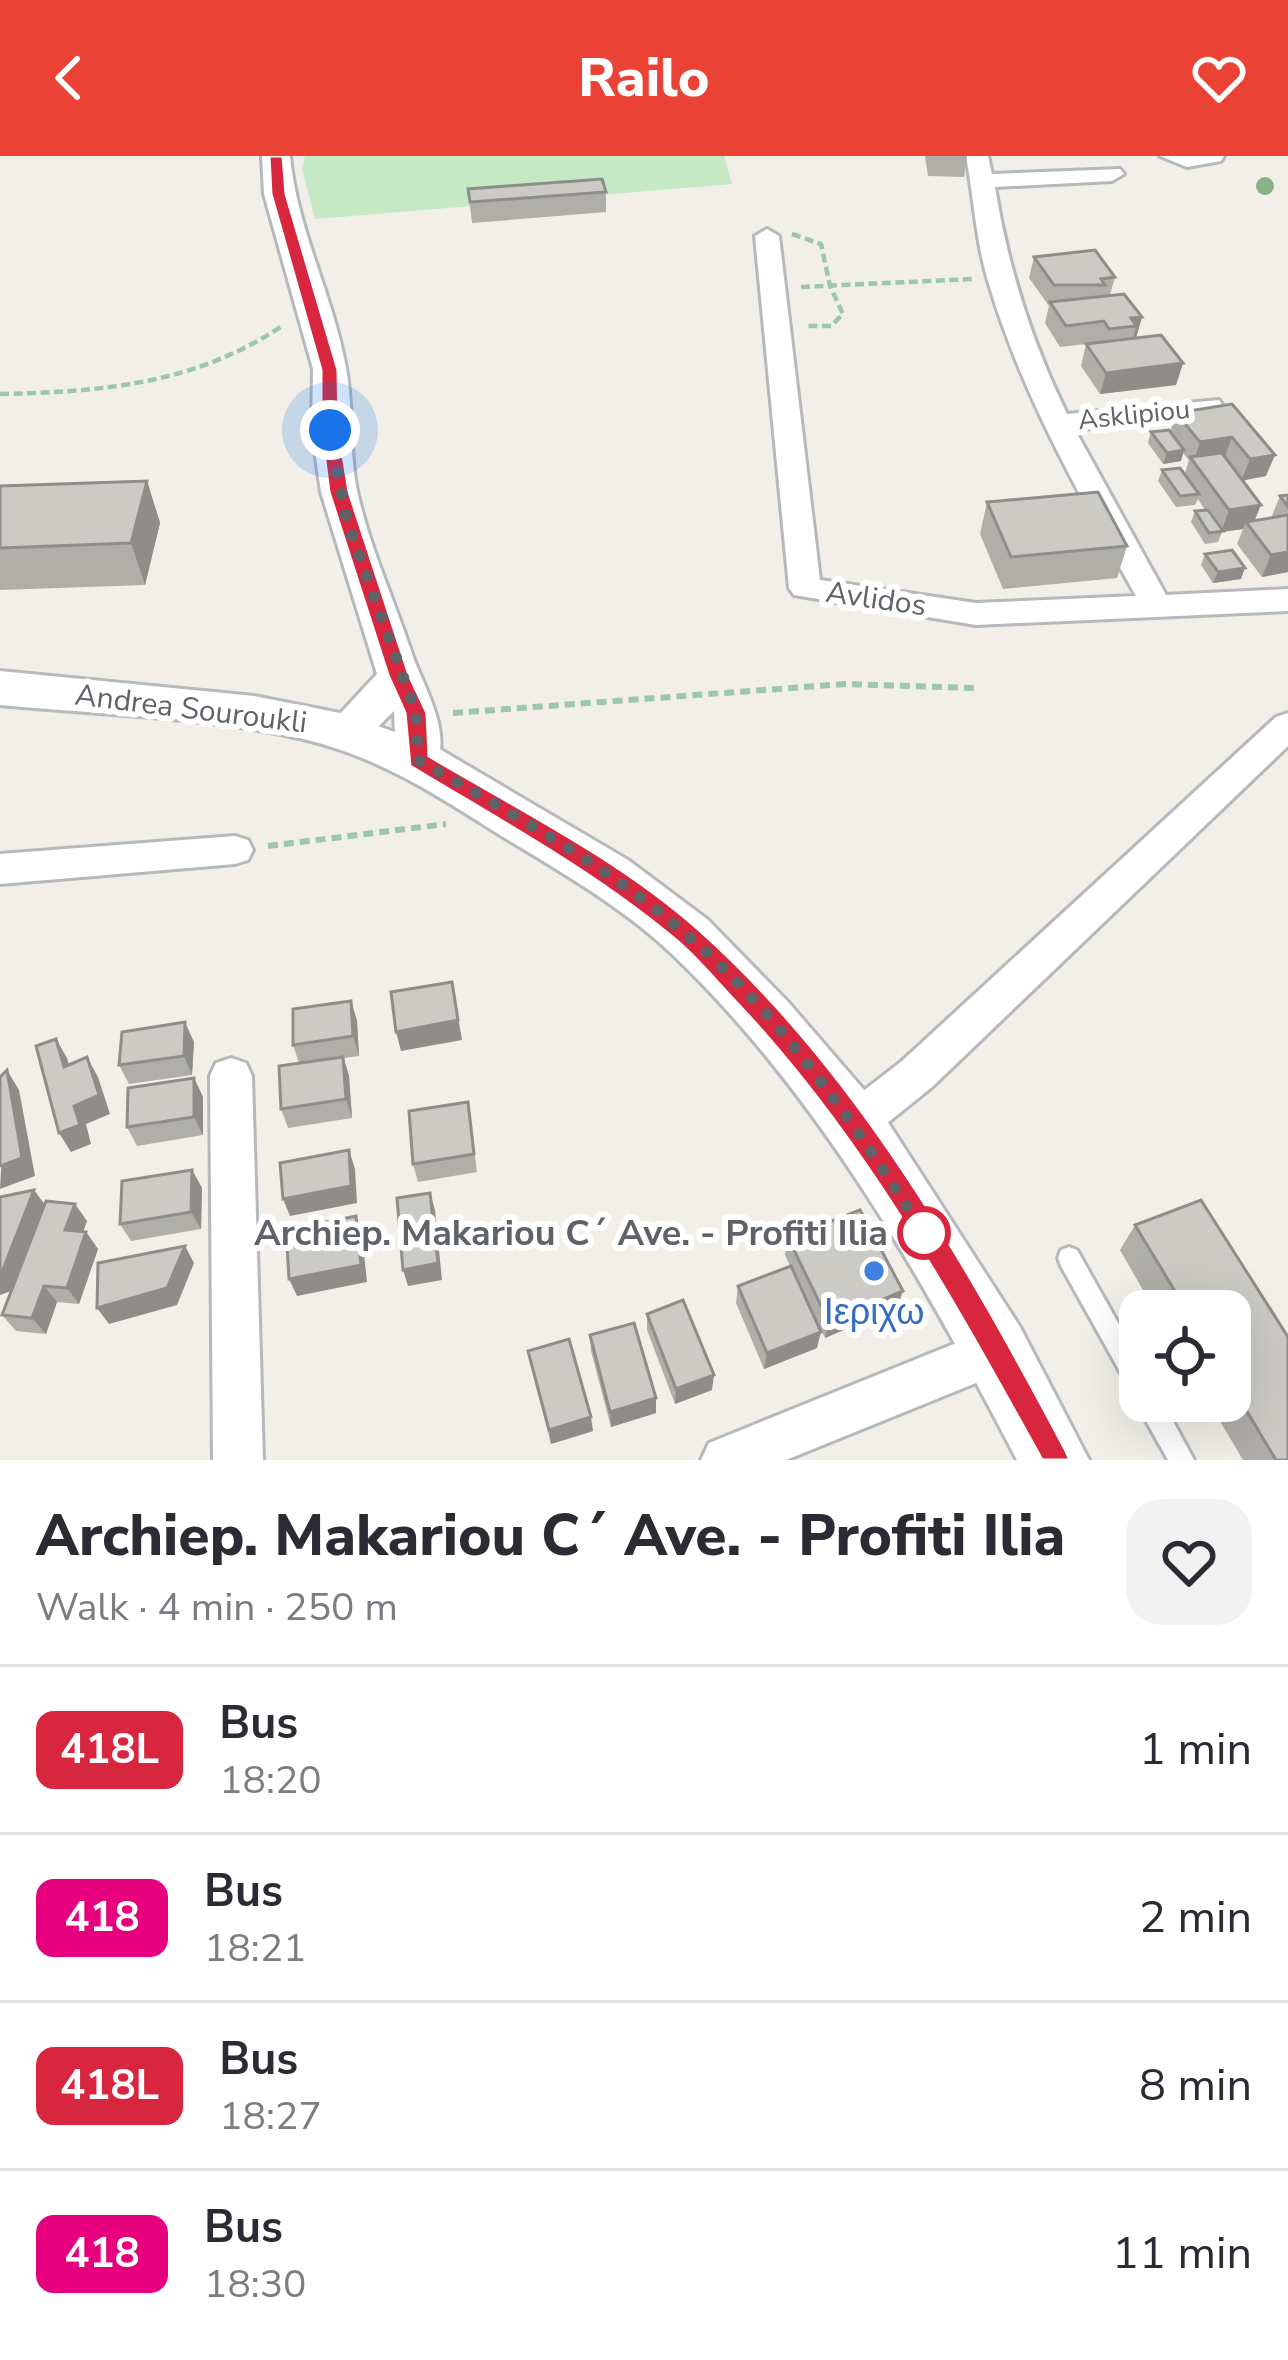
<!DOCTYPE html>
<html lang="en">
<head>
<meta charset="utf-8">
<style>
	body { margin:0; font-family:"Nunito Sans",sans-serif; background:#f2f2f3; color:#2b2b33; height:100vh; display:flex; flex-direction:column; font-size:45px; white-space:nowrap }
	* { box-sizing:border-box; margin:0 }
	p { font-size:39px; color:#7c7c81 }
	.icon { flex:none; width:66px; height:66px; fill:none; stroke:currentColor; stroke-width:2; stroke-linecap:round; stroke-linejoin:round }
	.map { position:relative; height:1304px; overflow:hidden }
	.sheet { display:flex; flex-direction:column; background:#fff; flex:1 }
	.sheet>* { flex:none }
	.badge { padding:0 24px; border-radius:18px; font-size:42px; line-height:78px }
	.buttons { position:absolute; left:1119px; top:1134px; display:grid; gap:24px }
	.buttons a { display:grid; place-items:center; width:132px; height:132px; border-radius:24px; background:#fff; box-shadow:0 12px 48px #0002; font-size:60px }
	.you { position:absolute; width:60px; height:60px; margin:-30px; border:9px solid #fff; border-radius:50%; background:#1a73e8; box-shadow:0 0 0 18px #1a73e833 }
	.map>.badge { position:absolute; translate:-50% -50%; box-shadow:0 0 0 6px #fff }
	.round { display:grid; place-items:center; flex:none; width:126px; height:126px; border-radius:36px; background:#f2f2f3 }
	.overview { display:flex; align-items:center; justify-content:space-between; height:204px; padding:0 36px }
	h1 { font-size:57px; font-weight:800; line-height:90px }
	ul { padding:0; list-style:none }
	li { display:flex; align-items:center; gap:36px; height:168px; padding:0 36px; border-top:3px solid #e1e1e2 }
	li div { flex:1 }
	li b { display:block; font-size:45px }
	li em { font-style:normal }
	li .badge { min-width:132px; font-weight:700; text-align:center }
	header { display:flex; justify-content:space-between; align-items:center; height:156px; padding:0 36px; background:#ea4335; color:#fff; font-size:54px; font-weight:800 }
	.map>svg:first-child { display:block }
	.green { fill:#c5e8c5 }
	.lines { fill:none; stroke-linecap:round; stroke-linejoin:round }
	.service-casing { stroke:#b5b8bc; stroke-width:6 }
	.minor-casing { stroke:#b5b8bc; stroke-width:6 }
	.tertiary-casing { stroke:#b5b8bc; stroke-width:6 }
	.secondary-casing { stroke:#b6babf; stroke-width:6 }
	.path-far1 { stroke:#9cc7a9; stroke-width:4.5; stroke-dasharray:9 4.5; stroke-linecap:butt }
	.path { stroke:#9cc7a9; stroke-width:6; stroke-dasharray:10 6; stroke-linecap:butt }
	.service { fill:#fff; fill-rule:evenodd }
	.minor { fill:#fff; fill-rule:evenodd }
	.tertiary { fill:#fff; fill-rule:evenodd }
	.secondary { fill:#fff; fill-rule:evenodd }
	.tree { fill:#89b387 }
	.wall { fill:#afaea9 }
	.shaded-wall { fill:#8f8d8a }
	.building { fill:#cccac5; stroke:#8f8d8a; stroke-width:3 }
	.line { fill:#d7263d; stroke:#fff; stroke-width:3 }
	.walk { stroke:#5f6368; stroke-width:12; stroke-dasharray:0 21.6 }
	.stop-dot { fill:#fff; stroke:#d7263d; stroke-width:6 }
	.shop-dot { fill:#3f7fe0; stroke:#fff; stroke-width:4.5 }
	.labels { text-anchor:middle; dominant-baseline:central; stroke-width:12; stroke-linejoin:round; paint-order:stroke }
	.far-street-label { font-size:27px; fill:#5f6368; stroke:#fff }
	.street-label { font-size:30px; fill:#5f6368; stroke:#fff }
	.near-stop-label { font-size:36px; font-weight:bold; fill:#5f6368; stroke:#fff; text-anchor:end }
	.near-shop-label { font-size:36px; fill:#366cbe; stroke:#fff }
</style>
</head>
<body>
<header><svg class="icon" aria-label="back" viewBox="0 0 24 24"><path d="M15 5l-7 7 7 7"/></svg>Railo<svg class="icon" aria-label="heart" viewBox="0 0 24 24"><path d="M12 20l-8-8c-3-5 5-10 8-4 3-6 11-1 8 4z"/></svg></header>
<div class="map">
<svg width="1288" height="1304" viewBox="0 0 1288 1304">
	<rect width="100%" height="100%" fill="#f1efe8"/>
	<path class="green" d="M 305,0 L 724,0 L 732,28 L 315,63 L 302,13 Z"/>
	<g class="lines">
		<g class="service-casing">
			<path id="service" d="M 1069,1091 L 1077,1094 L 1140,1206 L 1140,1245 L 1162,1245 L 1194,1304 L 1168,1304 L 1140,1254 L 1137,1245 L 1139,1240 L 1132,1237 L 1061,1110 L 1058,1102 L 1061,1094 Z"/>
		</g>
		<g class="minor-casing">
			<g id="minor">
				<path d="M 966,0 L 988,0 L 992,18 L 1120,13 L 1124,18 L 1112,25 L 995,31 C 1008,112 1031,184 1067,258 L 1219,244 L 1223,250 L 1209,258 L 1075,274 L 1166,439 L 1288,433 L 1288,455 L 976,469 L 794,439 L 789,432 L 755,80 L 767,73 L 779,80 L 820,424 L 976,447 L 1136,440 C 1080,340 1022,239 989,128 C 976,87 974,43 966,0 Z"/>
				<path d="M 1160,0 L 1224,0 L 1221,5 L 1187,11 Z"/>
				<path d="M 1288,557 L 1288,590 L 932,931 L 870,981 L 855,986 L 840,981 L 834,967 L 840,953 L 902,905 L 1276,561 Z"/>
				<path d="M 235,680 L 248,684 L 253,694 L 248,704 L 235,708 L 0,728 L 0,698 Z"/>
				<path d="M 231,902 L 246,907 L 252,920 L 263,1304 L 213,1304 L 210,920 L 216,907 Z"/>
				<path d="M 996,1171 L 1013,1178 L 1020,1195 L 1013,1212 L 786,1304 L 701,1304 L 709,1287 Z"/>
			</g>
		</g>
		<g class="tertiary-casing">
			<path id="tertiary" d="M 262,0 L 290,0 C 297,74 333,139 346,212 C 353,249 349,290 356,330 C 367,385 393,441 411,495 C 423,532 455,577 433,616 L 418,620 L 403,616 L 396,604 L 394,555 C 374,574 359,596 330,587 L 323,576 L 377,518 L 321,336 L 312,274 L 313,213 L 264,38 Z"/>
		</g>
		<g class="secondary-casing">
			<path id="secondary" d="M 0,515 L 254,540 L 345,558 L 436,591 L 628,704 L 708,764 L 788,846 L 876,948 L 1020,1171 L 1089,1304 L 1017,1304 C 923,1123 820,939 671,797 C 621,750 559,715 500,679 C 448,646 399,614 341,594 C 246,561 102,559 0,549 Z"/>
		</g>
		<g class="path-far1">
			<path d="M 792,78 L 821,88 L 830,130 L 843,158 L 831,170 L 805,170"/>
			<path d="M 801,131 L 973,123"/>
			<path d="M 0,238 C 102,236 195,228 282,170"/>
		</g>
		<g class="path">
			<path d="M 453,557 L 845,528 L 976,532"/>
			<path d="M 268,690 L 446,668"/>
		</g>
		<use href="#service" class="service"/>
		<use href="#minor" class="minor"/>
		<use href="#tertiary" class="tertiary"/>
		<use href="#secondary" class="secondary"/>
	</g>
	<circle class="tree" cx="1265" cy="30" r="9"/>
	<g class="wall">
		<path d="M 925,0 L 967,0 L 964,21 L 928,20 Z"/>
		<path d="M 468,33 L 606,36 L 606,56 L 472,67 Z"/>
		<path d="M 1034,101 L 1115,121 L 1110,139 L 1142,161 L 1136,182 L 1183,207 L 1176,229 L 1100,238 L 1081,210 L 1086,188 L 1060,191 L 1045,167 L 1049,150 L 1029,122 Z"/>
		<path d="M 1232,248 L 1266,320 L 1242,324 L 1255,364 L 1271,362 L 1280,340 L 1288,339 L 1288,416 L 1262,421 L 1237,388 L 1243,373 L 1222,376 L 1218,386 L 1205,388 L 1191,366 L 1195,355 L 1205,354 L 1198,343 L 1195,349 L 1176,351 L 1158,325 L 1162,314 L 1185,317 L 1189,304 L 1183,297 L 1181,305 L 1163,308 L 1148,287 L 1151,276 L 1170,276 L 1176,257 Z"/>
		<path d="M 147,325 L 160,367 L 145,429 L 0,434 L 0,330 Z"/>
		<path d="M 987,346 L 1127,390 L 1117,422 L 1003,433 L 980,378 Z"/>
		<path d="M 1205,398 L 1241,423 L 1213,427 L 1201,409 Z"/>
		<path d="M 351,845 L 357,865 L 359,900 L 344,902 L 349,920 L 352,962 L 288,972 L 281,953 L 299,907 L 293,889 Z"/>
		<path d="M 194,886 L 192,919 L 129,928 L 119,909 Z"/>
		<path d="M 194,922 L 203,941 L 203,979 L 137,990 L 127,971 Z"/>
		<path d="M 468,946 L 477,1016 L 418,1026 L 413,1008 Z"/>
		<path d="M 192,1014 L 202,1032 L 201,1073 L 131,1085 L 120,1068 Z"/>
		<path d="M 34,1034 L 45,1049 L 87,1065 L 83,1076 L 86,1076 L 98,1093 L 79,1148 L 57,1146 L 46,1178 L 16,1175 L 2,1159 L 12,1134 L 0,1139 Z"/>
		<path d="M 1201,1044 L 1288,1181 L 1288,1304 L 1243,1304 L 1208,1245 L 1230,1245 L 1230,1155 L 1155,1155 L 1120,1094 L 1135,1069 Z"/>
		<path d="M 788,1082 L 897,1151 L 825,1182 L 805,1141 L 817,1192 L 764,1213 L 736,1147 L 738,1130 L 790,1110 L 785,1099 Z"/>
		<path d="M 647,1158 L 712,1234 L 675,1248 L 647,1174 Z"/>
		<path d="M 590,1179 L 656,1242 L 656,1257 L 611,1271 L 591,1195 Z"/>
		<path d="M 528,1195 L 593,1275 L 551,1288 Z"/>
	</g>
	<g class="shaded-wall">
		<path d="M 1142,161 L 1136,182 L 1133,183 L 1136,170 L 1131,162 Z"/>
		<path d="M 1183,207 L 1176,229 L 1100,238 L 1106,217 Z"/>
		<path d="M 1232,281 L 1224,303 L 1194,305 L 1200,286 Z"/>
		<path d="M 1184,294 L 1181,305 L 1163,308 L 1167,297 Z"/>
		<path d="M 1275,299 L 1266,320 L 1241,325 L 1250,303 Z"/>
		<path d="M 147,325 L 160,367 L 145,429 L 131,387 Z"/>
		<path d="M 1261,349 L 1252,371 L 1246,366 L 1243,373 L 1221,376 L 1229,354 Z"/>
		<path d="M 1288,396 L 1288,416 L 1262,421 L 1271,399 Z"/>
		<path d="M 1245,412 L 1241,423 L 1213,427 L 1218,416 Z"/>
		<path d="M 452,826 L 462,884 L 401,895 L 396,876 Z"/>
		<path d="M 351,845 L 357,865 L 359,900 L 353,880 Z"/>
		<path d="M 185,866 L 194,886 L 192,919 L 184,900 Z"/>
		<path d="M 56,883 L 67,902 L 75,931 L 64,911 Z"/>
		<path d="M 87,901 L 98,921 L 110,958 L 86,968 L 91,988 L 71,996 L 59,977 Z"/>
		<path d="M 343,901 L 349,920 L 352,962 L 346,943 Z"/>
		<path d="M 7,914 L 19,934 L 35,1020 L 0,1033 Z"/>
		<path d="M 194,922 L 203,941 L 203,979 L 194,961 Z"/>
		<path d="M 349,994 L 355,1013 L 357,1047 L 290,1060 L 283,1043 Z"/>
		<path d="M 192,1014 L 202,1032 L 201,1073 L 191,1056 Z"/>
		<path d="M 34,1034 L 47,1052 L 16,1133 L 0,1139 L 0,1117 Z"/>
		<path d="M 430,1037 L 435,1054 L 442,1124 L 408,1130 L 403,1114 Z"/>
		<path d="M 75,1048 L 87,1065 L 77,1091 L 65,1074 Z"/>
		<path d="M 356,1060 L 362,1078 L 367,1126 L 297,1140 L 289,1123 Z"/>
		<path d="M 86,1076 L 98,1093 L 79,1148 L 67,1132 Z"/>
		<path d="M 185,1090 L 194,1107 L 177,1149 L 109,1168 L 97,1152 Z"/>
		<path d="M 44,1130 L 57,1146 L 46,1178 L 32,1162 Z"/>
		<path d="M 903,1135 L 897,1151 L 825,1182 L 829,1166 Z"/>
		<path d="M 821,1176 L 817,1192 L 764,1213 L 767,1197 Z"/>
		<path d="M 714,1219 L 712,1234 L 675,1248 L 676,1233 Z"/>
		<path d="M 656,1242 L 656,1257 L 611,1271 L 610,1256 Z"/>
		<path d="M 591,1261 L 593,1275 L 551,1288 L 549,1274 Z"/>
	</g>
	<g class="building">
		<path d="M 602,23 L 606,36 L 470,46 L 468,33 Z"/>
		<path d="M 1095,94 L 1115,121 L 1101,123 L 1105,129 L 1054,129 L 1034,101 Z"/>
		<path d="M 1124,138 L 1142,161 L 1131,162 L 1136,170 L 1109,173 L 1104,165 L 1066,170 L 1050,146 Z"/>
		<path d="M 1161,179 L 1183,207 L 1106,217 L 1086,188 Z"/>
		<path d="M 1232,248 L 1275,299 L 1250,303 L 1232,281 L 1200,286 L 1176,257 Z"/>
		<path d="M 1169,274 L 1184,294 L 1167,297 L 1151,276 Z"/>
		<path d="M 1222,297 L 1261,349 L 1229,354 L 1190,301 Z"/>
		<path d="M 1180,312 L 1199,338 L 1180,340 L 1162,314 Z"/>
		<path d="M 147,325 L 131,387 L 0,392 L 0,330 Z"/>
		<path d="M 1098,336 L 1127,390 L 1011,401 L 987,346 Z"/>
		<path d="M 1288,339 L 1288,351 L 1280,340 Z"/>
		<path d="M 1208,354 L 1223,375 L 1209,377 L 1195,355 Z"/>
		<path d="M 1288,359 L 1288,396 L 1271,399 L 1246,366 Z"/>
		<path d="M 1232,394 L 1245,412 L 1218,416 L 1205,398 Z"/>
		<path d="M 452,826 L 458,864 L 396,876 L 391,836 Z"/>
		<path d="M 351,845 L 353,880 L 293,889 L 293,853 Z"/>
		<path d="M 185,866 L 184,900 L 119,909 L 122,876 Z"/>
		<path d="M 56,883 L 64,911 L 87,901 L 99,939 L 74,950 L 80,969 L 59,977 L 36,890 Z"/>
		<path d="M 343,901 L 346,943 L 281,953 L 279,910 Z"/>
		<path d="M 7,914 L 22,1002 L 0,1010 L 0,921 Z"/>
		<path d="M 194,922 L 194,961 L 127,971 L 128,932 Z"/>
		<path d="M 468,946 L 474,998 L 413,1008 L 409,955 Z"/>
		<path d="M 349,994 L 351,1030 L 283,1043 L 280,1007 Z"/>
		<path d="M 192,1014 L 191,1056 L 120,1068 L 122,1025 Z"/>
		<path d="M 34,1034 L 2,1116 L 0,1117 L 0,1041 Z"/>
		<path d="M 430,1037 L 438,1107 L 403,1114 L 397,1042 Z"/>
		<path d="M 1201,1044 L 1288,1181 L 1288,1304 L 1276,1304 L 1230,1227 L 1230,1155 L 1187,1155 L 1135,1069 Z"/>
		<path d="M 46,1045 L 75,1048 L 65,1074 L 86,1076 L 67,1132 L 44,1130 L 32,1162 L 2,1159 Z"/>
		<path d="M 860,1054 L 903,1135 L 829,1166 L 788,1082 Z"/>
		<path d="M 356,1060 L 361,1109 L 289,1123 L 286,1074 Z"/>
		<path d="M 185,1090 L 167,1132 L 97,1152 L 98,1107 Z"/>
		<path d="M 791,1110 L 821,1176 L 767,1197 L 738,1130 Z"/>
		<path d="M 683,1144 L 714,1219 L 676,1233 L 647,1158 Z"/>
		<path d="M 634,1167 L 656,1242 L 610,1256 L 590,1179 Z"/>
		<path d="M 569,1183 L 591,1261 L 549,1274 L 528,1195 Z"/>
	</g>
	<path class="line" d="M 269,0 L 283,0 L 286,38 L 338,214 L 339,274 L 349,336 L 409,519 L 427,557 L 429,600 C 520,654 619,703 698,773 C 857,914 966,1107 1065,1293 L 1070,1304 L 1042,1304 C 956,1149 864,980 734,844 C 715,824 697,802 677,785 C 595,716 501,665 410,610 L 405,557 L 388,519 L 329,336 L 321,274 L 321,214 L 271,38 Z"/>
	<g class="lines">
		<path class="walk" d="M 330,274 L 347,365 L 416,557 L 418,604 C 511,657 606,709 687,779 C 785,863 858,973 926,1081 L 924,1077"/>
	</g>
	<circle class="stop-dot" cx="924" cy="1077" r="24"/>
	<circle class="shop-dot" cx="874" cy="1115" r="12"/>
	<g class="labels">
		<g class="far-street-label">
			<text transform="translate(1134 259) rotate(-6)">Asklipiou</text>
		</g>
		<g class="street-label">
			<text transform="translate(876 443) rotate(8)">Avlidos</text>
			<text transform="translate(191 553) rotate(7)">Andrea Souroukli</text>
		</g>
		<g class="near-stop-label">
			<text x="888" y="1077">Archiep. Makariou C´ Ave. - Profiti Ilia</text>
		</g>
		<g class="near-shop-label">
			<text x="874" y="1156">Ιεριχω</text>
		</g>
	</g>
</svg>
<div class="buttons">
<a><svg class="icon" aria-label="locate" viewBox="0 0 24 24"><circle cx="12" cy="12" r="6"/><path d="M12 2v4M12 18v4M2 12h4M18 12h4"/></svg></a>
</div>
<div class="you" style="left:330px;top:274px"></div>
</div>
<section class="sheet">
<div class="overview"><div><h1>Archiep. Makariou C´ Ave. - Profiti Ilia</h1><p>Walk · 4 min · 250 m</p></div><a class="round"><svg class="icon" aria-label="heart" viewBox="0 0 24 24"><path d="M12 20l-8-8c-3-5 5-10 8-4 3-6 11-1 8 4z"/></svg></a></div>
<ul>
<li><span class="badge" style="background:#d7263d;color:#fff">418L</span><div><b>Bus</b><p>18:20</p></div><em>1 min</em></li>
<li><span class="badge" style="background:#e6007e;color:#fff">418</span><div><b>Bus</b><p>18:21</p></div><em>2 min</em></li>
<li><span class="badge" style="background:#d7263d;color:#fff">418L</span><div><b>Bus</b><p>18:27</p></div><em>8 min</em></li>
<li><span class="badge" style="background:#e6007e;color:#fff">418</span><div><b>Bus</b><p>18:30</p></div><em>11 min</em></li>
</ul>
</section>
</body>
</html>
